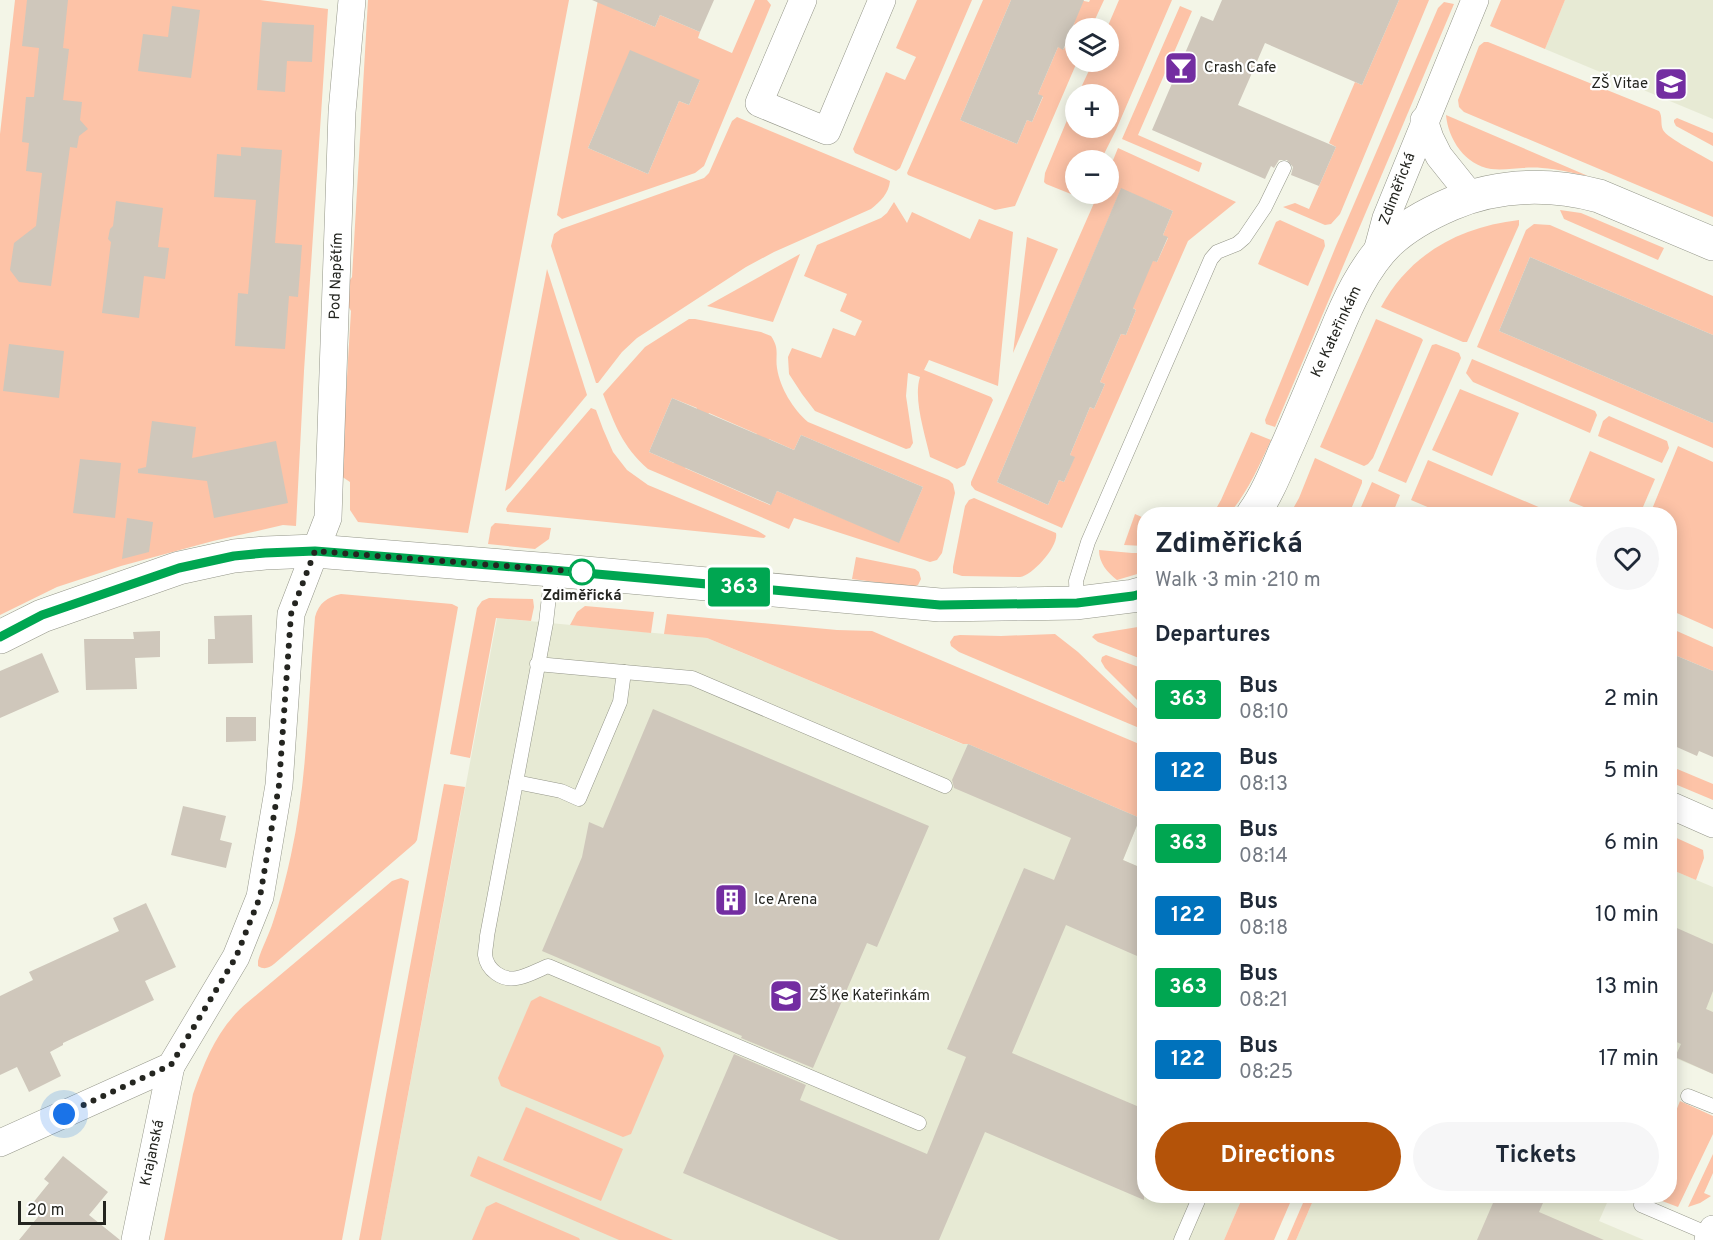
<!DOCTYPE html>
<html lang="en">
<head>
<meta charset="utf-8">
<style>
	body { margin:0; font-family:Overpass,sans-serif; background:#f6f6f7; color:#1f2937; height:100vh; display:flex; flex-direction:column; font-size:22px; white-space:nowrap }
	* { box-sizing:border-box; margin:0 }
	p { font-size:20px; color:#747a83 }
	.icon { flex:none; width:33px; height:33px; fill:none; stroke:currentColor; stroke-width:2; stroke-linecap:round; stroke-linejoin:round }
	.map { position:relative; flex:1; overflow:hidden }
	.panel { position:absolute; left:1137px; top:507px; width:540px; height:696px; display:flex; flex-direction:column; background:#fff; border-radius:24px; box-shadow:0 3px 15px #0003 }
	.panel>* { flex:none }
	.badge { padding:0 12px; border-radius:4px; font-size:21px; line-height:39px }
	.buttons { position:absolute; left:1065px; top:18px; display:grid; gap:12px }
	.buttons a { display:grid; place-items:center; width:54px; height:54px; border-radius:50%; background:#fff; box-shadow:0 3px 15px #0003; font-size:30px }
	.scale { position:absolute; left:18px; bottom:15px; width:88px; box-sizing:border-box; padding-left:6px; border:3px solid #242520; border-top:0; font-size:16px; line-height:21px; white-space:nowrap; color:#242520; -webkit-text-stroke:4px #fff; paint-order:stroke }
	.you { position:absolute; width:30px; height:30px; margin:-15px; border:4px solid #fff; border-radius:50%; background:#1a73e8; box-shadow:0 0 0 9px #1a73e833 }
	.map>.badge { position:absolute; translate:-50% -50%; box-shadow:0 0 0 3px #fff }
	h2 { padding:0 18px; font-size:22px; line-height:54px }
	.round { display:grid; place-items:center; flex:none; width:63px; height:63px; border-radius:32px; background:#f6f6f7 }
	.head { display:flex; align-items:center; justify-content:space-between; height:102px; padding:0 18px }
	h1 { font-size:28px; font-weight:700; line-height:45px }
	.button { display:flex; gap:12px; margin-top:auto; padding:12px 18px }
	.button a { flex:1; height:69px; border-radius:36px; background:#b45309; color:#fff; font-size:24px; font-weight:700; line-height:69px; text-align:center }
	.button a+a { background:#f6f6f7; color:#1f2937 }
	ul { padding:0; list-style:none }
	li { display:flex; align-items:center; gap:18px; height:72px; padding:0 18px }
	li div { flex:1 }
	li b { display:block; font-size:22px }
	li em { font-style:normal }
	li .badge { min-width:66px; font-weight:700; text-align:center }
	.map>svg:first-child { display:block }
	.built { fill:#e7ead4 }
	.green { fill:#fdc3a7; fill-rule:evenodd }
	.building { fill:#cfc7bb }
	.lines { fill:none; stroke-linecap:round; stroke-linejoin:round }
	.service-casing { stroke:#949689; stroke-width:15 }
	.minor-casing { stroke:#949689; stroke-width:28 }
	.tertiary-casing { stroke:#949689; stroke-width:34 }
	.service { stroke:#fff; stroke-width:14 }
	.minor { stroke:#fff; stroke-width:27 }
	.tertiary { stroke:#fff; stroke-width:33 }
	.line-casing { stroke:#fff; stroke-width:14 }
	.line { stroke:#00a651; stroke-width:9 }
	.walk { stroke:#242520; stroke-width:6; stroke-dasharray:0 10.8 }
	.stop-dot { fill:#fff; stroke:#00a651; stroke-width:3 }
	.labels { text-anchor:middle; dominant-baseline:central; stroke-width:4.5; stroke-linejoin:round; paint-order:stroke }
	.poi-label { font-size:15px; fill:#242520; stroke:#fff; text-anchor:start }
	.street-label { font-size:15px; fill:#242520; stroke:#fff }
	.stop-label { font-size:15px; font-weight:bold; fill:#242520; stroke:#fff }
</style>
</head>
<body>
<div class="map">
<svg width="1713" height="1240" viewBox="0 0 1713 1240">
	<rect width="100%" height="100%" fill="#f3f5e7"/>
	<g class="built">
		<path d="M 1565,0 L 1713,0 L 1713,119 L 1545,49 Z"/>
		<path d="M 497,618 L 707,638 L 962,744 L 968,744 L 1140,818 L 1123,860 L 1144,869 L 1144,1196 L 1243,1196 L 1224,1240 L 381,1240 Z"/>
		<path d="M 1670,869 L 1713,887 L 1713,1074 L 1675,1058 L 1670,1071 Z"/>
		<path d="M 1315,1196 L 1610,1196 L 1599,1221 L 1644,1240 L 1296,1240 Z"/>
	</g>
	<g class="green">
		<path d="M 15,0 L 260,0 L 328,9 L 304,371 L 296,526 L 283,525 L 213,541 L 121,566 L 57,587 L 0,615 L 0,134 Z"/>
		<path d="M 368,0 L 569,0 L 468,533 L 358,522 L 350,510 L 350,482 L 341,476 L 351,311 L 346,302 L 344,289 L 352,277 Z"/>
		<path d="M 598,0 L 620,12 L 655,27 L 660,15 L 700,32 L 698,38 L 732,53 L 755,0 L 767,0 L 771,5 L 704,166 L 695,173 L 562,219 L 557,215 ZM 700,80 L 689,105 L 679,101 L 648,174 L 588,148 L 604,111 Z"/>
		<path d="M 917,0 L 972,0 L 900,168 L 896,171 L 855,153 L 853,149 L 886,72 L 905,80 L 916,57 L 896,48 Z"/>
		<path d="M 983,0 L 1011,0 L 960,120 L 1017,144 L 1027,120 L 1032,122 L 1043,97 L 1038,94 L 1058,47 L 1064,49 L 1074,24 L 1079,0 L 1089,2 L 1090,0 L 1104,0 L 1091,28 L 1076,28 L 1076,62 L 1077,62 L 1015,206 L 995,210 L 908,175 L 907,173 Z"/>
		<path d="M 1119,0 L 1172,0 L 1116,130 L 1101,160 L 1076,160 L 1075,191 L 1071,194 L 1046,184 L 1044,182 L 1045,173 L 1075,101 L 1076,128 L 1108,128 L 1108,94 L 1078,94 L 1093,62 L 1108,62 L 1108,28 L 1107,28 Z"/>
		<path d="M 1399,0 L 1429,0 L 1340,214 L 1331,224 L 1325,225 L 1283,207 L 1295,203 L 1309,209 L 1336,147 L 1329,143 L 1355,82 L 1362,85 Z"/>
		<path d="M 1501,0 L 1565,0 L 1545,49 L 1490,26 Z"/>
		<path d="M 1444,2 L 1454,4 L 1275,427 L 1266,424 L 1265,420 L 1336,246 L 1438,8 Z"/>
		<path d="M 1180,6 L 1192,11 L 1138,135 L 1202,163 L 1199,172 L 1122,139 Z"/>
		<path d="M 1484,42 L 1488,42 L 1659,111 C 1663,117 1660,123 1663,130 C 1667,138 1703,156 1713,162 L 1713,217 L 1464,112 L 1459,107 L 1458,100 L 1479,46 Z"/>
		<path d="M 1446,115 L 1588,176 C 1573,173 1558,169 1542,168 C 1525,166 1507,171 1491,169 C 1465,165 1448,139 1446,115 Z"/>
		<path d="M 737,117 L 886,179 L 890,181 C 889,193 880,202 871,209 L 774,252 L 746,267 L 637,338 L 622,352 L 598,383 L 596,383 L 551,246 L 554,234 L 561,229 L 704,178 L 709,173 L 732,121 Z"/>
		<path d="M 1677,118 L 1713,133 L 1713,146 L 1676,126 L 1674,122 L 1674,120 Z"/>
		<path d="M 1118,148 L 1236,202 L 1188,241 L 1062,528 L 975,490 L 971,485 L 971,482 L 1098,194 L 1108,194 L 1109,170 ZM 1121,189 L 1173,211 L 1163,235 L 1168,238 L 1157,262 L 1152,260 L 1132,307 L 1136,310 L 1126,335 L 1121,334 L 1100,382 L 1105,384 L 1094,409 L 1090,407 L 1070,455 L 1074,458 L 1064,482 L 1059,480 L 1048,505 L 997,482 Z"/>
		<path d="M 894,202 L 907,223 L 912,212 L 970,239 L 979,219 L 1013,232 L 998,386 L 929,360 L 924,370 L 991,397 L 993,400 L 965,465 L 957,469 L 930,457 C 925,434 913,399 920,377 L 908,373 L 906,396 L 913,443 L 910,448 L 906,449 L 815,411 L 802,394 L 789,374 L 788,357 L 792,348 L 821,358 L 833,328 L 855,336 L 862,321 L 840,311 L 847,294 L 804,276 L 817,245 L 881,218 L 887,213 Z"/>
		<path d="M 1560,210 L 1581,213 L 1664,248 L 1658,260 L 1564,219 Z"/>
		<path d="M 1280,220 L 1324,240 L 1325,246 L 1308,286 L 1258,264 L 1276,222 Z"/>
		<path d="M 1519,220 L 1519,225 L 1467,342 L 1463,342 L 1381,307 C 1410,254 1459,227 1519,220 Z"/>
		<path d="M 1534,224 L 1550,225 L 1713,296 L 1713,335 L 1530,257 L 1499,331 L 1713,423 L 1713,448 L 1477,347 L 1526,230 Z"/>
		<path d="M 1027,237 L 1058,249 L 1013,353 Z"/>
		<path d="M 800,254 L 773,322 L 707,306 Z"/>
		<path d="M 547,269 L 587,395 L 510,488 L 505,491 Z"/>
		<path d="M 689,319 L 695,319 L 761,332 L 771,336 C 780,349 775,355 777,368 C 780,388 793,409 808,422 L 949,480 L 953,484 L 955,493 L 942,553 L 937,560 L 930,562 L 794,518 L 789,529 L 648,469 C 622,446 615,425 603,394 L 645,347 ZM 672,398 L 697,408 L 695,413 L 706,418 L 709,413 L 757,434 L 756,439 L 767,444 L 769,439 L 794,450 L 801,435 L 923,487 L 899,542 L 777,491 L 770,505 L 685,468 L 687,463 L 674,463 L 649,452 Z"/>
		<path d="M 1376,319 L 1421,338 L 1423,340 L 1373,458 L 1368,464 L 1364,466 L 1320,447 Z"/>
		<path d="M 1436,344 L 1459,353 L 1461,358 L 1406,483 L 1378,471 L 1432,345 Z"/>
		<path d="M 1472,359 L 1595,411 L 1597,415 L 1590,433 L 1473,382 L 1466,373 Z"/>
		<path d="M 1460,389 L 1519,413 L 1492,476 L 1432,450 Z"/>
		<path d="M 591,408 L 596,410 L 603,429 L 613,452 L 627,470 L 648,485 L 758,531 L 766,536 L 764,538 L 507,512 L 506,509 L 508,505 Z"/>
		<path d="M 1609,416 L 1667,441 L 1669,448 L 1662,463 L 1598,436 L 1603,421 Z"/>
		<path d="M 1251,432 L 1271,440 C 1259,466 1248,492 1229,514 L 1213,514 L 1221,500 Z"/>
		<path d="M 1678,446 L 1713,462 L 1713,629 L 1670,610 L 1670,514 L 1650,514 Z"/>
		<path d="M 1590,451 L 1655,479 L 1640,514 L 1601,514 L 1569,501 Z"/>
		<path d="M 1315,458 L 1362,480 L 1362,483 L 1349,514 L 1290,514 L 1299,498 Z"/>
		<path d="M 1428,460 L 1555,514 L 1444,514 L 1411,500 Z"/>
		<path d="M 1372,482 L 1400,495 L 1394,510 L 1403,514 L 1358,514 Z"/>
		<path d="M 974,498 L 1056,533 C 1059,546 1033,575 1020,577 L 962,576 L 953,573 L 953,567 L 965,506 L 969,500 Z"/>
		<path d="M 1135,514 L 1144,518 L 1144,546 L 1124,545 Z"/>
		<path d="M 495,523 L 551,528 L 549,539 L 535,549 L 488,544 L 491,527 Z"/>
		<path d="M 1099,550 L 1132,553 L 1144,553 L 1144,572 L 1117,580 C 1107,572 1099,563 1099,550 Z"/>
		<path d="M 856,557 L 915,569 L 919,572 L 921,579 L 918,585 L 913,587 L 852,579 Z"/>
		<path d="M 341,594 L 452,604 L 458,607 L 417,840 L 415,843 L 274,964 C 269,968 264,970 258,966 L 258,961 C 262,947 269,935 273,922 C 280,901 286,878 291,855 C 308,777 308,697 315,617 C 319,603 327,597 341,594 Z"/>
		<path d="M 489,598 L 533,599 L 534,607 L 531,621 L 496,618 L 470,758 L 450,754 L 477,608 L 482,601 Z"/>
		<path d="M 585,606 L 654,612 L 651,633 L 570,625 L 577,612 Z"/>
		<path d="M 667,614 L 837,630 L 872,631 L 1144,746 L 1144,816 L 1142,815 L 1140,818 L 968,744 L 963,744 L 707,638 L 664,634 Z"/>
		<path d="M 1144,626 L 1144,660 L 1098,642 L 1092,637 L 1095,634 Z"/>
		<path d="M 1670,628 L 1713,647 L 1713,671 L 1670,653 Z"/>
		<path d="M 1055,634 L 1078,652 L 1144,715 L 1144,730 L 959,652 L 951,646 L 950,642 L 954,636 L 960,635 L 1001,636 Z"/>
		<path d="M 1106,655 L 1144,669 L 1144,707 L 1105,668 L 1101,661 L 1102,657 Z"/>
		<path d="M 1670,766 L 1713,784 L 1713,800 L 1670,782 Z"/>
		<path d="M 444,784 L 465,787 L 381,1240 L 359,1240 Z"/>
		<path d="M 1670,835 L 1703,850 L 1704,858 L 1696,880 L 1670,869 Z"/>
		<path d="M 401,878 L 409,881 L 342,1240 L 164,1240 L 193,1094 C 206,1058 218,1027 248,1002 L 392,881 Z"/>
		<path d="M 540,996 L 660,1047 L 664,1056 L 631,1134 L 623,1137 L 501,1086 L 498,1078 L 531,1001 Z"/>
		<path d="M 1680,1101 L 1713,1116 L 1713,1134 L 1678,1207 L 1649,1196 L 1670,1196 L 1670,1126 Z"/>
		<path d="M 526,1107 L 623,1149 L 601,1201 L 503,1160 Z"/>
		<path d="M 1713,1154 L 1713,1173 L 1704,1193 L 1711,1196 L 1700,1203 L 1688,1207 Z"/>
		<path d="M 478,1156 L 673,1240 L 619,1240 L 470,1176 Z"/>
		<path d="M 1243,1196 L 1293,1196 L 1274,1240 L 1224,1240 Z"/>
		<path d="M 1306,1196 L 1315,1196 L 1296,1240 L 1287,1240 Z"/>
		<path d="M 496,1202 L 579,1238 L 580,1240 L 472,1240 L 486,1207 Z"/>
	</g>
	<g class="building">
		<path d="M 27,0 L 68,0 L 63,48 L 69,49 L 63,100 L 82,102 L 80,120 L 88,129 L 79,136 L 77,148 L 70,147 L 51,286 L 19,282 L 10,270 L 14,243 L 36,226 L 42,173 L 26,171 L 29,143 L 22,142 L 26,97 L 34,97 L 39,48 L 22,46 Z"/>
		<path d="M 592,0 L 714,0 L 700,32 L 660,15 L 655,27 Z"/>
		<path d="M 1011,0 L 1084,0 L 1063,50 L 1058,47 L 1038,94 L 1043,96 L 1032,122 L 1027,120 L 1017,144 L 960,120 Z"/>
		<path d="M 1222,0 L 1399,0 L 1362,85 L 1265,43 L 1238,105 L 1336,147 L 1319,186 L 1291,175 L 1293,167 L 1287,160 L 1279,160 L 1274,168 L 1271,166 L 1265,179 L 1152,130 L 1201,16 L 1213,21 Z"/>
		<path d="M 172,6 L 200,10 L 191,78 L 138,71 L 143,34 L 168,37 Z"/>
		<path d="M 262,22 L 314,25 L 312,62 L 287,61 L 285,92 L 257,90 Z"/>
		<path d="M 630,50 L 700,80 L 689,105 L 679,101 L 648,174 L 588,148 Z"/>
		<path d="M 241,147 L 282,150 L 275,243 L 302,245 L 298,297 L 289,296 L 285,349 L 235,346 L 238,293 L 248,294 L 256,200 L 214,197 L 217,154 L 241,156 Z"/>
		<path d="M 1121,188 L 1173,211 L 1163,235 L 1168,237 L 1157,262 L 1153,261 L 1133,308 L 1136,310 L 1126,335 L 1121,334 L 1100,382 L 1105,384 L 1094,409 L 1090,407 L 1070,455 L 1075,457 L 1064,482 L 1059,480 L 1048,505 L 997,482 Z"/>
		<path d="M 116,201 L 163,208 L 158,247 L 169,248 L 165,279 L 144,276 L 139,318 L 102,313 L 111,242 L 108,239 L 110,229 L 113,226 Z"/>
		<path d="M 1530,257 L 1713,335 L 1713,423 L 1499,331 Z"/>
		<path d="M 9,344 L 64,351 L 59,398 L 3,391 Z"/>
		<path d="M 672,398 L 794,450 L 801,435 L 923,487 L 899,543 L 777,491 L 771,505 L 649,452 Z"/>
		<path d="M 152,421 L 196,427 L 192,458 L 276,441 L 288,503 L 214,518 L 207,481 L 138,473 L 138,469 L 146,467 Z"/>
		<path d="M 80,459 L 121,463 L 115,518 L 73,513 Z"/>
		<path d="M 127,518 L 153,522 L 149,552 L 122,559 Z"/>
		<path d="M 252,615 L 253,663 L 208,664 L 208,639 L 215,639 L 214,616 Z"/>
		<path d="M 160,631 L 160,657 L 135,658 L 137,689 L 86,690 L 84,639 L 134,639 L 133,632 Z"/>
		<path d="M 42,653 L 59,692 L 0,718 L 0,671 Z"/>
		<path d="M 1670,653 L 1713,671 L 1713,757 L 1699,751 L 1697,756 L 1670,744 Z"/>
		<path d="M 653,709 L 929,826 L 877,947 L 867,943 L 813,1068 L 741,1038 L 742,1036 L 542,951 L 582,857 L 589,822 L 603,828 Z"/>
		<path d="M 226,717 L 256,717 L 256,741 L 226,742 Z"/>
		<path d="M 968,744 L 1140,818 L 1123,860 L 1144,869 L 1144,959 L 1066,925 L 1012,1053 L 1144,1109 L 1144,1200 L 985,1132 L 939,1240 L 839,1240 L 683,1173 L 734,1054 L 806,1085 L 800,1100 L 927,1154 L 966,1057 L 947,1049 L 1024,868 L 1054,880 L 1071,838 L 954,788 L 952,780 Z"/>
		<path d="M 183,806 L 226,816 L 220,840 L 232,843 L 226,868 L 171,855 Z"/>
		<path d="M 146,903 L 176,967 L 145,981 L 154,1000 L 63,1043 L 63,1045 L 50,1052 L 61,1076 L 29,1092 L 17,1067 L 0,1075 L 0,996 L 33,980 L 29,972 L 119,931 L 113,918 Z"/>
		<path d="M 1670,925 L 1713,944 L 1713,991 L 1706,1009 L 1713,1012 L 1713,1074 L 1675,1057 L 1681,1044 L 1670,1039 Z"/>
		<path d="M 63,1156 L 108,1192 L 89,1215 L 120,1240 L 19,1240 L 42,1212 L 32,1204 L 49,1183 L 44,1179 Z"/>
		<path d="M 1496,1196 L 1546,1196 L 1539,1212 L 1604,1240 L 1477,1240 Z"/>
	</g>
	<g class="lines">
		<g class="service-casing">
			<g id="service">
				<path d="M 552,570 L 546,623 L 487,936 C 487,942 485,949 485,955 C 487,970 502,981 517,978 C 528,976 538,970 548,966 L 919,1123"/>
				<path d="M 1077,603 L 1076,581 L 1088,542 L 1211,259 L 1217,252 L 1237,244 L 1244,238 L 1265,207 L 1284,168"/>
				<path d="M 624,672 L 692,678 L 945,786"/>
				<path d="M 516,782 L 561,791 L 579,799 L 620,702 L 624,672 L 537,664"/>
				<path d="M 1688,1096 L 1713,1106"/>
				<path d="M 1641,1205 L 1711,1235"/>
				<path d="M 1181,1240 L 1200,1196"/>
			</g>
		</g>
		<g class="minor-casing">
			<g id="minor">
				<path d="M 803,0 L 759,103 L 827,131 L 882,0"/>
				<path d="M 1424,120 L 1430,138 L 1439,156 L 1471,196"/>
				<path d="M 1375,259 L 1386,218 L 1475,0"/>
				<path d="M 1670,805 L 1713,824"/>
				<path d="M 0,1143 L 171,1066 L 236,957 L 260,897 L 279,785 L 291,614 L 328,518 L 342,112 L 352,0"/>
				<path d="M 135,1240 L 171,1066"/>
				<path d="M 1708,1240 L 1713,1229"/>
			</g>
		</g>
		<g class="tertiary-casing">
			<g id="tertiary">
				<path d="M 1253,514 C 1266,496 1275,474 1284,453 C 1301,415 1317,375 1334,336 C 1347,304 1364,266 1389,242 C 1407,225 1430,213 1451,204 C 1499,184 1549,183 1599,196 L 1713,244"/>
				<path d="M 0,637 L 42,616 L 179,568 L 234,556 L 265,553 L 315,551 L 552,570 L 940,605 L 1077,603 L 1133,596 L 1144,593"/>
			</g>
		</g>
		<use href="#service" class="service"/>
		<use href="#minor" class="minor"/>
		<use href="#tertiary" class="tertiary"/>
	</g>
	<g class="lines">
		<g class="line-casing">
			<path id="line" d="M 0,637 L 42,615 L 179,568 L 234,556 L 265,553 L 315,551 L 552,570 L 940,605 L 1077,603 L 1133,596 L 1144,593"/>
		</g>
		<use href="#line" class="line"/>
		<path class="walk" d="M 64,1114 L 171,1065 L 236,957 L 260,897 L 279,785 L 291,614 L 315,551 L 582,572"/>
	</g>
	<defs>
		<g id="bar-square" transform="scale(1.725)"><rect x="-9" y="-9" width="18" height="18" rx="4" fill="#732da1" stroke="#fff"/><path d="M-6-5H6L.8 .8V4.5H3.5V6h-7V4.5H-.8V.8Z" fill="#fff"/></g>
		<g id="school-square" transform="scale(1.725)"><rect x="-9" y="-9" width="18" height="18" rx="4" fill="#732da1" stroke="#fff"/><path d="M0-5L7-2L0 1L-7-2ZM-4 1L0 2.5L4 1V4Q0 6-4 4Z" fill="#fff"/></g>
		<g id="building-square" transform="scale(1.725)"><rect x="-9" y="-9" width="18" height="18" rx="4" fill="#732da1" stroke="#fff"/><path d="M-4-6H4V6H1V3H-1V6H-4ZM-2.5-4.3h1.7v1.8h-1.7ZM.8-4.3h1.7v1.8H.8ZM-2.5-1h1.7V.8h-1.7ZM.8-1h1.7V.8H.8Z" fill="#fff"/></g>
	</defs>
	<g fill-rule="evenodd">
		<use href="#bar-square" x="1181" y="68"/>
		<use href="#school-square" x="1671" y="84"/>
		<use href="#building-square" x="731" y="900"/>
		<use href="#school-square" x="786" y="996"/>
	</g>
	<circle class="stop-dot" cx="582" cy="572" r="12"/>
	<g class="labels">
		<g class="poi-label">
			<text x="1204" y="68">Crash Cafe</text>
			<text x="1648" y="84" text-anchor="end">ZŠ Vitae</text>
			<text x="754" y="900">Ice Arena</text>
			<text x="809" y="996">ZŠ Ke Kateřinkám</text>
		</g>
		<g class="street-label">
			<text transform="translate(1398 189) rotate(-69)">Zdiměřická</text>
			<text transform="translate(337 276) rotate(-88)">Pod Napětím</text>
			<text transform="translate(1337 332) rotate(-65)">Ke Kateřinkám</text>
			<text transform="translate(153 1153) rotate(-78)">Krajanská</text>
		</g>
		<g class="stop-label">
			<text x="582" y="596">Zdiměřická</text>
		</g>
	</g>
</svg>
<div class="buttons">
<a><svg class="icon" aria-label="layers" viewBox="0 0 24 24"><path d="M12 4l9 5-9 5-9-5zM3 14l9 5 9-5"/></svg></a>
<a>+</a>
<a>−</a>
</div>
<div class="scale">20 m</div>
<div class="you" style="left:64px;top:1114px"></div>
<b class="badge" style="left:739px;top:587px;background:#00a651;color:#fff">363</b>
<section class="panel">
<div class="head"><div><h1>Zdiměřická</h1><p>Walk · 3 min · 210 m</p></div><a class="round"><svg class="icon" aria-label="heart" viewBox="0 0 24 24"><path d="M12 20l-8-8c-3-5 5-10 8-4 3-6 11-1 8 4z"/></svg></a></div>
<h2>Departures</h2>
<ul>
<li><span class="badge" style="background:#00a651;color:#fff">363</span><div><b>Bus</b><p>08:10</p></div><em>2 min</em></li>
<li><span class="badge" style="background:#0072bc;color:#fff">122</span><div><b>Bus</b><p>08:13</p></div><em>5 min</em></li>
<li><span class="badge" style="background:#00a651;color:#fff">363</span><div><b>Bus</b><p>08:14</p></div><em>6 min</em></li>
<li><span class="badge" style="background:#0072bc;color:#fff">122</span><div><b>Bus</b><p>08:18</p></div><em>10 min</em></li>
<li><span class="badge" style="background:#00a651;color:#fff">363</span><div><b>Bus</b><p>08:21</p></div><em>13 min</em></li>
<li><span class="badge" style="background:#0072bc;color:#fff">122</span><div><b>Bus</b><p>08:25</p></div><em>17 min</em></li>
</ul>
<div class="button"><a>Directions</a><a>Tickets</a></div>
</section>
</div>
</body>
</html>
